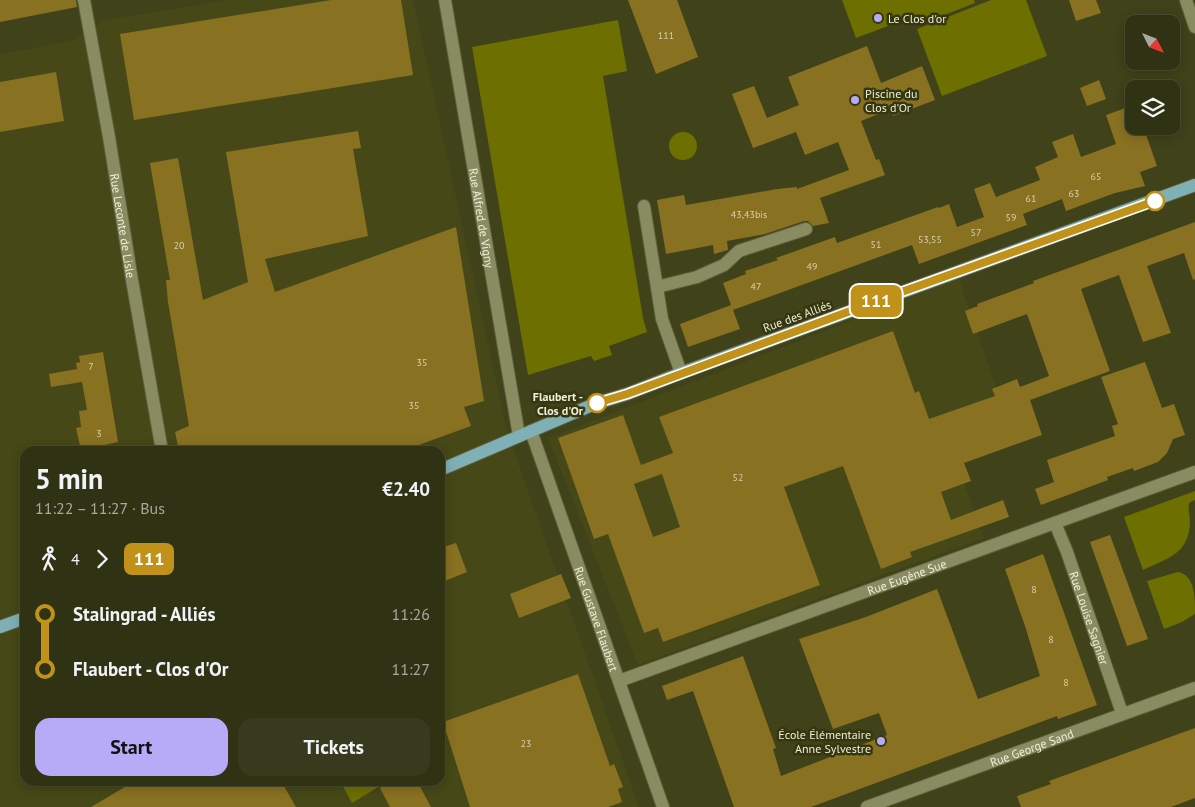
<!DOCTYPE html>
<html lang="en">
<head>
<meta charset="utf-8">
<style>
	body { margin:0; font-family:"PT Sans",sans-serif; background:#383a1d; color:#f1f3f6; height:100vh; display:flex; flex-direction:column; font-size:19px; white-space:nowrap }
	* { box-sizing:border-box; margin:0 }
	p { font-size:16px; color:#a8aaa0 }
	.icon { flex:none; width:28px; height:28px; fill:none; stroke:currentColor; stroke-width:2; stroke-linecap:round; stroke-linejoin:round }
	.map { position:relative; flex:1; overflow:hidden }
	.side { position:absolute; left:20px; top:446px; width:425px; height:340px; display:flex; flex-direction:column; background:#303214; border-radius:15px; box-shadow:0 2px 12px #0003,0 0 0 1px #4b4d34 }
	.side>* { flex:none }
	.badge { padding:0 10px; border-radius:8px; font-size:18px; line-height:32px }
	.needle { width:32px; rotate:132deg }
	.controls { position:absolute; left:1125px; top:15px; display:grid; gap:10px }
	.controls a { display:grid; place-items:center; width:55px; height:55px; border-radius:10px; background:#303214; box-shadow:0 2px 12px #0003,0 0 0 1px #4b4d34; font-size:25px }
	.map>.badge { position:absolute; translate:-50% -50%; box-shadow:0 0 0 2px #fff }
	.legs { display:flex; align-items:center; gap:8px; height:55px; padding:0 15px; font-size:16px }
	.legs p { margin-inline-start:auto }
	.headline { display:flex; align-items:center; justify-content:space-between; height:85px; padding:0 15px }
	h1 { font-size:28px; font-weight:700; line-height:38px }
	.cta { display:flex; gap:10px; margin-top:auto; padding:10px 15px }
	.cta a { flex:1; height:58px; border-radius:15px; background:#b7abf7; color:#111; font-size:20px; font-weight:700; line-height:58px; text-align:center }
	.cta a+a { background:#383a1d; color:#f1f3f6 }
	ul { padding:0 15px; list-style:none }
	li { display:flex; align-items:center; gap:18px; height:55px; font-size:19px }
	li i { display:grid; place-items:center; width:8px; height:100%; margin:0 6px; background:currentColor }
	li i::after { content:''; width:12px; height:12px; margin:-6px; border:4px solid; border-radius:50%; background:#303214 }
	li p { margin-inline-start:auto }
	li:first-child i { background:linear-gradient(#0000 50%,currentColor 0) }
	li:last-child i { background:linear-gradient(currentColor 50%,#0000 0) }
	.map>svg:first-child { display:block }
	.built { fill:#464817; fill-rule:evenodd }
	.green { fill:#6d6f00 }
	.building { fill:#897122; fill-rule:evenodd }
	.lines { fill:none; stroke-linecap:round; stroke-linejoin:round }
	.minor-casing { stroke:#5e603c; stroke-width:14 }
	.major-casing { stroke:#5e603c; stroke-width:14 }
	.minor { stroke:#898b61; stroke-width:12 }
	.major { stroke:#7fb0b6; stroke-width:12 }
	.line-1-casing { stroke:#fff; stroke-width:11 }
	.line-1 { stroke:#c0921a; stroke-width:8 }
	.poi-dot { fill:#b7abf7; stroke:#36370f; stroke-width:2 }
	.stop-1-dot { fill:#fff; stroke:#c0921a; stroke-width:2.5 }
	.labels { text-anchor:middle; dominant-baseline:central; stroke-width:5; stroke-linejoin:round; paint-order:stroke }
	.number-label { font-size:10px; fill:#d4d0aa }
	.poi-label { font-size:12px; fill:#edefd8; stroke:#36370f; text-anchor:start }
	.street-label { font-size:12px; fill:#edefd8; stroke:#36370f }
	.stop-label { font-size:12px; font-weight:bold; fill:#edefd8; stroke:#36370f; text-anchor:end }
</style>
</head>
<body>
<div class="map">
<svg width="1195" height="807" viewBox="0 0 1195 807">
	<rect width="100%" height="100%" fill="#40421a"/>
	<g class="built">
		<path d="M 230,0 L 413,0 L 507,431 L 639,807 L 0,807 L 0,54 L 71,41 L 104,20 ZM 25,451 L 440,451 L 440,781 L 25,781 Z"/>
		<path d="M 959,279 L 999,396 L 940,415 L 984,538 L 638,665 L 548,438 Z"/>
	</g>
	<g class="green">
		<path d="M 842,0 L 974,0 L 975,3 L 924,23 L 920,14 L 856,38 Z"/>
		<path d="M 991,0 L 1026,0 L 1047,56 L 942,96 L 917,29 Z"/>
		<path d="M 618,20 L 627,71 L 603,76 L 643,318 L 647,332 L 609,346 L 612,355 L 594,361 L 591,356 L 528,375 L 472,47 Z"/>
		<circle cx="683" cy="146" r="14"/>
		<path d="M 1195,491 L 1195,500 L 1190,502 C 1187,508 1190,515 1190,522 C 1189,554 1168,558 1143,570 L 1124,517 Z"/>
		<path d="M 1178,572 C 1195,575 1195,597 1195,614 L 1182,622 L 1164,629 L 1147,581 Z"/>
		<path d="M 340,781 L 388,781 L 352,803 Z"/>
	</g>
	<g class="building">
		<path d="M 0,0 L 76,0 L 77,7 L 0,22 Z"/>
		<path d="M 331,0 L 401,0 L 413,75 L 134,120 L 120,34 Z"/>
		<path d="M 628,0 L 677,0 L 698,57 L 656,74 Z"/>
		<path d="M 1069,0 L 1096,0 L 1101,13 L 1076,21 Z"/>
		<path d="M 867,46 L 881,83 L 922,66 L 935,100 L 893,116 L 891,109 L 861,121 L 876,160 L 879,159 L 885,175 L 820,198 L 829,223 L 813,226 L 808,221 L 804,221 L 765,234 L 727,241 L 728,250 L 714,254 L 713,245 L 666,254 L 657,200 L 684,195 L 686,205 L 777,189 L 797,187 L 797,189 L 849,170 L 838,142 L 805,155 L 796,132 L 753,148 L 732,94 L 754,86 L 767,118 L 799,105 L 788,77 Z"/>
		<path d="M 56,72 L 64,121 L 0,132 L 0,82 Z"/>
		<path d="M 1099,80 L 1106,99 L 1087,106 L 1080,88 Z"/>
		<path d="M 1134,105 L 1134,126 L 1143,126 L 1157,166 L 1140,172 L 1145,186 L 1115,193 L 1066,211 L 1062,199 L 1023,214 L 1027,225 L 919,264 L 912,245 L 733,310 L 740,329 L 688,347 L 680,324 L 731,305 L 723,283 L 746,274 L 745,271 L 778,260 L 776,258 L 835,237 L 837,243 L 938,207 L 939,208 L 949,204 L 957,227 L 984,217 L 974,189 L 990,183 L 996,197 L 1040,180 L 1035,167 L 1058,157 L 1052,142 L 1073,134 L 1081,157 L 1116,144 L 1106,115 Z"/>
		<path d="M 358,131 L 361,148 L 353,149 L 368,236 L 265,259 L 275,292 L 456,227 L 484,401 L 464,407 L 471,426 L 402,451 L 179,451 L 175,432 L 189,426 L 168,302 L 166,280 L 170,280 L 150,163 L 178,158 L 203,300 L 248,282 L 226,152 Z"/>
		<path d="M 1195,222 L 1195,279 L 1193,280 L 1184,253 L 1147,266 L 1171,333 L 1143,342 L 1119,275 L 1081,289 L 1110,371 L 1030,400 L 1042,435 L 964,463 L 971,481 L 941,492 L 951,520 L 1003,500 L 1009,517 L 910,552 L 912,557 L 881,569 L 843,466 L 784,487 L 820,585 L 663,642 L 658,628 L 644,633 L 608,534 L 594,539 L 558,438 L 623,415 L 641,465 L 673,453 L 659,417 L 893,331 L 915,393 L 919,391 L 929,419 L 995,396 L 992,389 L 1017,379 L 1020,387 L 1049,376 L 1027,314 L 973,334 L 965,311 L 978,306 L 977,304 L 1034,283 L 1033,281 ZM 662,474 L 680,527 L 653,537 L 634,484 Z"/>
		<path d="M 103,352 L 118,442 L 81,450 L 76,428 L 81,427 L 79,411 L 87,410 L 82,382 L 51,387 L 49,374 L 77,369 L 76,363 L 80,362 L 79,356 Z"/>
		<path d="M 1145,362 L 1162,408 L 1174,404 L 1185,435 L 1173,439 L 1167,453 L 1158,462 L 1134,471 L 1133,468 L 1107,477 L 1108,480 L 1041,505 L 1035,489 L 1054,482 L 1047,460 L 1115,436 L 1112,426 L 1118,424 L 1101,377 Z"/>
		<path d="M 1110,535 L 1148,639 L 1127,646 L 1090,542 Z"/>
		<path d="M 456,543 L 467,572 L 440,583 L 440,548 Z"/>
		<path d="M 1043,554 L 1097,705 L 1058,719 L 1057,716 L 811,807 L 734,807 L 693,691 L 667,700 L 662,686 L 743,656 L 776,748 L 773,749 L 781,776 L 887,735 L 879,713 L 833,729 L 799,639 L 866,617 L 937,589 L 978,699 L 1040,676 L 1026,629 L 1005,569 Z"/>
		<path d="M 561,574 L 571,598 L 519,618 L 510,594 Z"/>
		<path d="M 578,674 L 610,766 L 614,764 L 623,787 L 618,789 L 622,802 L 608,807 L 470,807 L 443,722 Z"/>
		<path d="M 1195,728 L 1195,798 L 1171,807 L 1021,807 L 1017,796 L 1051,784 L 1049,781 Z"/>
		<path d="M 135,781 L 281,781 L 296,807 L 91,807 Z"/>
		<path d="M 393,781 L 417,781 L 431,807 L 390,807 L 380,788 Z"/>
	</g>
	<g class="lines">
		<g class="minor-casing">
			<g id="minor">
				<path id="s1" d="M 84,0 L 109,137 L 132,280 L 162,451"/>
				<path id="s2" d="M 445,0 L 519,436"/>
				<path d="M 1186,0 L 1195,27"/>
				<path d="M 644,206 L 662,319 L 681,373"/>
				<path d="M 657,287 L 697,277 L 724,265 L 739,251 L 806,229"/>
				<path id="s3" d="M 531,431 L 663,807"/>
				<path id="s4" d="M 1055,523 L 1067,552 L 1122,713"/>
				<path id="s5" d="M 619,681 L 1195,472"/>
				<path id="s6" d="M 867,807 L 1195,688"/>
			</g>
		</g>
		<g class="major-casing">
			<g id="major">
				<path d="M 440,470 L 597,403 L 627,394 L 681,373 L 1195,185"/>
				<path d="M 0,627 L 25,618"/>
			</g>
		</g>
		<use href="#minor" class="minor"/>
		<use href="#major" class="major"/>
	</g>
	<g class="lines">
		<g class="line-1-casing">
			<path id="line-1" d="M 597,403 L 627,394 L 896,294 L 1155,201"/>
		</g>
		<use href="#line-1" class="line-1"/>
	</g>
	<g class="poi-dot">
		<circle cx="878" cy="18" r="5"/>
		<circle cx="855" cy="100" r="5"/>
		<circle cx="881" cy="741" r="5"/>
	</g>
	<g class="stop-1-dot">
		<circle cx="1155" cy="201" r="9"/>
		<circle cx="597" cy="403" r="9"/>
	</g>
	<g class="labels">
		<g class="number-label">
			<text x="666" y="35">111</text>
			<text x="1096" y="176">65</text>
			<text x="1074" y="193">63</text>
			<text x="1031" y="198">61</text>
			<text x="749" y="214">43,43bis</text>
			<text x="1011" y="217">59</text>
			<text x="976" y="232">57</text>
			<text x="930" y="239">53,55</text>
			<text x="876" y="244">51</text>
			<text x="179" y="245">20</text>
			<text x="812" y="266">49</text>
			<text x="756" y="286">47</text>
			<text x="422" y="362">35</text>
			<text x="91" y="366">7</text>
			<text x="414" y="405">35</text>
			<text x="99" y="433">3</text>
			<text x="738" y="477">52</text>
			<text x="1034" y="589">8</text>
			<text x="1051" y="639">8</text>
			<text x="1066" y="682">8</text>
			<text x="526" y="743">23</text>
		</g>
		<g class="poi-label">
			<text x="888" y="18">Le Clos d'or</text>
			<text x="865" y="93">Piscine du<tspan x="865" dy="14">Clos d'Or</tspan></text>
			<text x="871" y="734" text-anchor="end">École Élémentaire<tspan x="871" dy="14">Anne Sylvestre</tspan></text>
		</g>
		<g class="street-label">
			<text stroke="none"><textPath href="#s2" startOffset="221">Rue Alfred de Vigny</textPath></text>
			<text stroke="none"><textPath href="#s1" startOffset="229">Rue Leconte de Lisle</textPath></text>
			<text transform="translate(797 316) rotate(-20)">Rue des Alliés</text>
			<text stroke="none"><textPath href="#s5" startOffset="306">Rue Eugène Sue</textPath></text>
			<text stroke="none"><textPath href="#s4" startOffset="101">Rue Louise Sagnier</textPath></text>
			<text stroke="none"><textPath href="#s3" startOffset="199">Rue Gustave Flaubert</textPath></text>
			<text stroke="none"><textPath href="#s6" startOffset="175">Rue George Sand</textPath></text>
		</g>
		<g class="stop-label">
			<text x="583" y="396">Flaubert -<tspan x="583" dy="14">Clos d'Or</tspan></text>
		</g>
	</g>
</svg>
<div class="controls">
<a><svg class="needle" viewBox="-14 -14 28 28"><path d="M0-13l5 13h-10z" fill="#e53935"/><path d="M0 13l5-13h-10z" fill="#a8aaa0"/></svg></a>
<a><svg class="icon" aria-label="layers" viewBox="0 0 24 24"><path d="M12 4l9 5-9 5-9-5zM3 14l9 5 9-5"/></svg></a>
</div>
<b class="badge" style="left:876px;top:301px;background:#c0921a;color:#fff">111</b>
<section class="side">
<div class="headline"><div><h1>5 min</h1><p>11:22 – 11:27 · Bus</p></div><b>€2.40</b></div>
<div class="legs"><svg class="icon" aria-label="walk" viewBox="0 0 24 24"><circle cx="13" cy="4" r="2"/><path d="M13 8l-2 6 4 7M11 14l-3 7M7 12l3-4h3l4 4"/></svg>4<svg class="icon" aria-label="forward" viewBox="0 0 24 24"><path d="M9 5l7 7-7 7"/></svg><b class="badge" style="background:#c0921a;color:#fff">111</b></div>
<ul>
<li><i style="color:#c0921a"></i><b>Stalingrad - Alliés</b><p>11:26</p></li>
<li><i style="color:#c0921a"></i><b>Flaubert - Clos d'Or</b><p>11:27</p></li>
</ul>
<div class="cta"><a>Start</a><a>Tickets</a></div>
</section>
</div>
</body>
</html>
